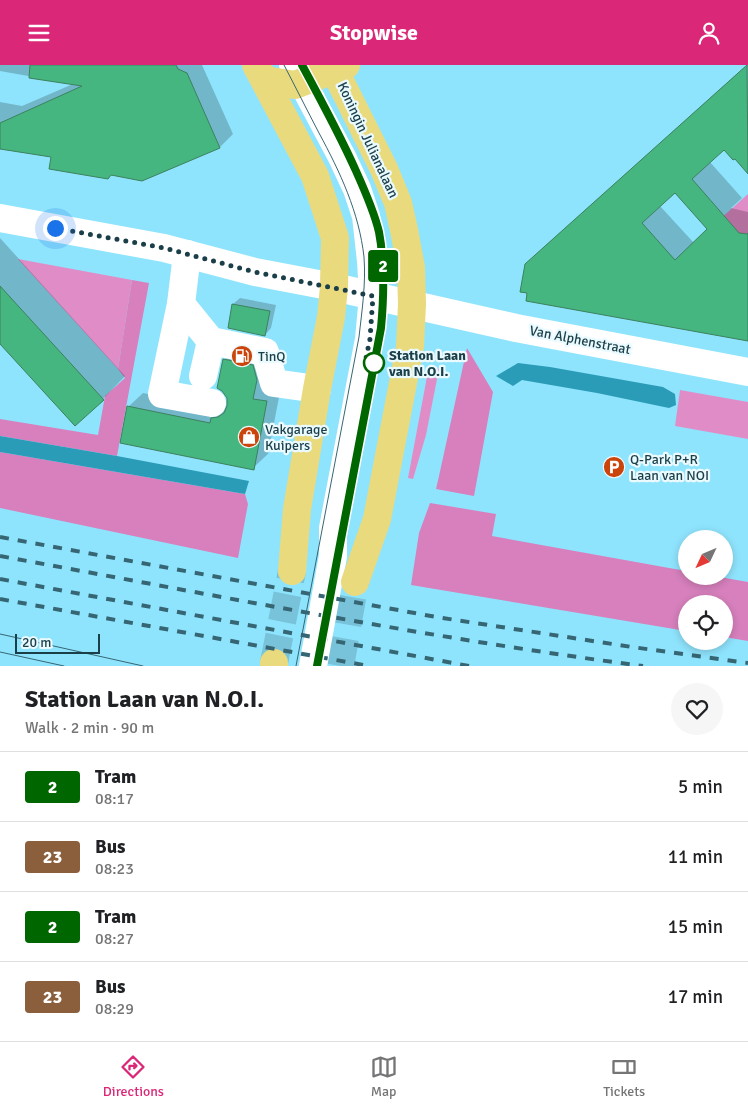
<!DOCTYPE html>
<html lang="en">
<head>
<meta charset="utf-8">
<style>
	body { margin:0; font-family:Signika,sans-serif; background:#f6f6f6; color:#202124; height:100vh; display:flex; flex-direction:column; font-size:19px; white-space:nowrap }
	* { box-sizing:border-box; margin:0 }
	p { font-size:16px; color:#757577 }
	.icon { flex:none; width:28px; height:28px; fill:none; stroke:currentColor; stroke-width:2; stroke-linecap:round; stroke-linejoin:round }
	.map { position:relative; height:601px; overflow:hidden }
	.sheet { display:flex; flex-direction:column; background:#fff; flex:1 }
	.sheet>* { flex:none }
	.badge { padding:0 10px; border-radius:4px; font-size:18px; line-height:32px }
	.needle { width:32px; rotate:226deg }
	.tools { position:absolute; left:678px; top:465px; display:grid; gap:10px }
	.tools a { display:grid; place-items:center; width:55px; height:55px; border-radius:50%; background:#fff; box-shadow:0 2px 8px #0003; font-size:25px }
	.scale { position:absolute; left:15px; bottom:12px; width:85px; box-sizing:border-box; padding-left:5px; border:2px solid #1b3f49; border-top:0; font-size:14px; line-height:18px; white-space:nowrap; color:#1b3f49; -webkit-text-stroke:4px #eafaff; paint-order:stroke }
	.you { position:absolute; width:25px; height:25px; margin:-12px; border:4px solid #fff; border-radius:50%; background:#1a73e8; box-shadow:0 0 0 8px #1a73e833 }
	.map>.badge { position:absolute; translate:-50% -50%; box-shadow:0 0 0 2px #fff }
	.round { display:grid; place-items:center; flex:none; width:52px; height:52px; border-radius:26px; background:#f6f6f6 }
	.summary { display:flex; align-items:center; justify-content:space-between; height:85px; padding:0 25px }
	h1 { font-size:24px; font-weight:800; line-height:38px }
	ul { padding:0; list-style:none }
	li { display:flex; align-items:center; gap:15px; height:70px; padding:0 25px; border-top:1px solid #e0e0e0 }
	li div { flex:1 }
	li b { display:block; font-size:19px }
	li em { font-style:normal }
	li .badge { min-width:55px; font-weight:700; text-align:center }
	header { display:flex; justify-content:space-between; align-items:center; height:65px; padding:0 25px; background:#db2777; color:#fff; font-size:22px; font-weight:800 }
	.menu { display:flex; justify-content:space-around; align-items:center; height:70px; border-top:1px solid #e0e0e0; background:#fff; font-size:14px; color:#757577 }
	.menu a { display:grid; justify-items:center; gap:2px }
	.menu .on { color:#db2777 }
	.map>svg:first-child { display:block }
	.green { fill:#e08dc7 }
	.forest { fill:#d780bd }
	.water { fill:#2a9cb8 }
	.shadow { fill:#0003; fill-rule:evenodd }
	.building { fill:#45b67f; stroke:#3d815e; fill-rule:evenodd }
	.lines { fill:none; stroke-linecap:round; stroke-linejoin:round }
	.major-tunnel { stroke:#78c3d9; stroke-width:28; stroke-dasharray:28 14; stroke-linecap:butt }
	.minor { stroke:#fff; stroke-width:28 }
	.major { stroke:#e9da7e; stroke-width:28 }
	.tram { stroke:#366673; stroke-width:1 }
	.rail { stroke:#366673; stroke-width:4; stroke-dasharray:9 9; stroke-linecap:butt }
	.line-casing { stroke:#fff; stroke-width:11 }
	.line { stroke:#060; stroke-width:8 }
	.walk { stroke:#1b3f49; stroke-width:5; stroke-dasharray:0 9 }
	.stop-dot { fill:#fff; stroke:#060; stroke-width:2.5 }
	.labels { text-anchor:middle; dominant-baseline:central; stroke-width:4.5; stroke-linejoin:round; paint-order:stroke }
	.street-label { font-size:14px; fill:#1b3f49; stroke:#eafaff }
	.stop-label { font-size:14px; font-weight:bold; fill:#1b3f49; stroke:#eafaff; text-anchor:start }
	.poi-label { font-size:14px; fill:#1b3f49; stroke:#eafaff; text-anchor:start }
</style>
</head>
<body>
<header><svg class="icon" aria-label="menu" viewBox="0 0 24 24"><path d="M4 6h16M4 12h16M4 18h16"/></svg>Stopwise<svg class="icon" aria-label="person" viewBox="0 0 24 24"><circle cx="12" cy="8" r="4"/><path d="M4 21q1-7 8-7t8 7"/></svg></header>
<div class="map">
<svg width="748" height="601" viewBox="0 0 748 601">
	<rect width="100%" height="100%" fill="#8fe4fd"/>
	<g class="green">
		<path d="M 748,129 L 748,192 L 690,181 Z"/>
		<path d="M 18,194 L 132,215 L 118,304 Z"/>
		<path d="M 429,301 L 439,304 L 426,370 L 413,414 L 408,413 Z"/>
		<path d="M 680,325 L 748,337 L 748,374 L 675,361 Z"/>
	</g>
	<g class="forest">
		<path d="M 132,215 L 149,218 L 117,391 L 0,371 L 0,354 L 98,370 L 105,331 L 125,313 L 118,304 Z"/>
		<path d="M 467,283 L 493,327 L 474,431 L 436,424 L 439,411 Z"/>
		<path d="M 0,387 L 245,429 L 248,439 L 238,493 L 0,443 Z"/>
		<path d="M 430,438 L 496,449 L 492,471 L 686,506 L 686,511 L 714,511 L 748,517 L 748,576 L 724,572 L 724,539 L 686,539 L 686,566 L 411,520 L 419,468 Z"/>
	</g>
	<g class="water">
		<path d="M 518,298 L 550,302 L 663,322 L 675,329 L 676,340 L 669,343 L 597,328 L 522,315 L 513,321 L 496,311 Z"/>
		<path d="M 0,371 L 117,391 L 249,416 L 245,429 L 0,387 Z"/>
	</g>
	<g class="shadow">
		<path d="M 0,0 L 202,0 L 233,69 L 220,82 L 142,114 L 52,91 L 0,82 L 0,37 L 22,41 L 73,19 L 0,6 Z"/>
		<path d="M 747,0 L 748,0 L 748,107 L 735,92 L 724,83 L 709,96 L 742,133 L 731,143 L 748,147 L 748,275 L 527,199 L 545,181 ZM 675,126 L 709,164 L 694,178 L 660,141 Z"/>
		<path d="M 0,173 L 125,311 L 103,334 L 0,277 Z"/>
		<path d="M 240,233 L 276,240 L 271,263 L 265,270 L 229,262 L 233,239 Z"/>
		<path d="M 238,281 L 267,286 L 281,322 L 268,389 L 253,403 L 128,342 L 143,328 L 223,344 L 228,339 L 224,295 Z"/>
	</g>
	<g class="building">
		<path d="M 30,0 L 176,0 L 178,4 L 187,8 L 220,83 L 142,116 L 111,110 L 108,114 L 49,104 L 51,92 L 0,84 L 0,58 L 82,21 L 29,13 Z"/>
		<path d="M 747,0 L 748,109 L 735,94 L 733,95 L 724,85 L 692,114 L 739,168 L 748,169 L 748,276 L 526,236 L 527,228 L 520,227 L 525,199 ZM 675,128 L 707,164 L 675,195 L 642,158 Z"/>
		<path d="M 0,221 L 104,335 L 75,361 L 0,279 Z"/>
		<path d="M 232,239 L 270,246 L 265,271 L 228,263 Z"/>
		<path d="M 223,294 L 253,300 L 257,315 L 253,334 L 267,336 L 254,405 L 120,378 L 127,341 L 210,358 L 211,353 L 218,352 L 224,348 L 227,341 L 227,333 L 222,326 L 217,323 Z"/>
	</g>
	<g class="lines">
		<g class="major-tunnel">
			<path d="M 274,598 L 292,506"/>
			<path d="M 340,601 L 355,517"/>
		</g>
		<g class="minor">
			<path d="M 293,0 L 342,92 L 357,124 L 366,151 L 371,196 L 373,231 L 369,274 L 333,463 L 333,491 L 313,601"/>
			<path d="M 0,153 L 164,183 L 255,207 L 334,222 L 516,263 L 748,307"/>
			<path d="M 187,189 L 181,239 L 211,276 L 265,287 L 274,318 L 317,324"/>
			<path d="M 181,239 L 162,329 L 212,338"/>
			<path d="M 203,311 L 211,276"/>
		</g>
		<g class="major">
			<path d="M 256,0 L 315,111 L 335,173 L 334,222 L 331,252 L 317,324 L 297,444 L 292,506"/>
			<path d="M 332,0 L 384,104 L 398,138 L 404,165 L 411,203 L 412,239 L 410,281 L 377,454 L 355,517"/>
			<path d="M 265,15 L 295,20 L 346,0"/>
			<path d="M 274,601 L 274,598"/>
		</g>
		<g class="tram">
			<path d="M 284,0 C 296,23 307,45 319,68 C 340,107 359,147 364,192 C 366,219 362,245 359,272 L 296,601"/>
			<path d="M 302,0 C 321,35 340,70 356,106 C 365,126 374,146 379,167 C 385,199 384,231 381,263 L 317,601"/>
			<path d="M 0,569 L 143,601"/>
			<path d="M 0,587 L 64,601"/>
		</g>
		<g class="rail">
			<path d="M 0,472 L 436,552 L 632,582 L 748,598"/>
			<path d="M 0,491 C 214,530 428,573 643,601"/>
			<path d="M 0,514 L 469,601"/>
			<path d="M 0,534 L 369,601"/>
		</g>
	</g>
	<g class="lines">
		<g class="line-casing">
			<path id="line" d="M 302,0 C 321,35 340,70 356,106 C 365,126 374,146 379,167 C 385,199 384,231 381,263 L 317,601"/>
		</g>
		<use href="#line" class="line"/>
		<path class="walk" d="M 55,163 L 164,183 L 255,207 L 373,231 L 370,274 L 365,298 L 374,298"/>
	</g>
	<defs>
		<g id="fuel-disc" transform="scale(1.125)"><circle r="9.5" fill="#cb450a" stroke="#eafaff"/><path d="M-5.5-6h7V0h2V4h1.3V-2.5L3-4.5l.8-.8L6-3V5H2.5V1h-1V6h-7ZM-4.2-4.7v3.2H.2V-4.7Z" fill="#fff"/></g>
		<g id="shop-disc" transform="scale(1.125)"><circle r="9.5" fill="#cb450a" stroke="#eafaff"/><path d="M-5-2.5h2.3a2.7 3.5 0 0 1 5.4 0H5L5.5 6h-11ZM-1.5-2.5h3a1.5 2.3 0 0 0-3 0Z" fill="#fff"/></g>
		<g id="parking-disc" transform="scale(1.125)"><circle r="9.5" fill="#cb450a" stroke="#eafaff"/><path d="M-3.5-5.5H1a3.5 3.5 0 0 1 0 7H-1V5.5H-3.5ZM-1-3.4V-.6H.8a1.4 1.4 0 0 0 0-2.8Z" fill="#fff"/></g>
	</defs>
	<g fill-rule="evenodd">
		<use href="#fuel-disc" x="242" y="291"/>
		<use href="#shop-disc" x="249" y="372"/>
		<use href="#parking-disc" x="614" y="402"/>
	</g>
	<circle class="stop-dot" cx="374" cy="298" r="10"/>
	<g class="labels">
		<g class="street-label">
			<text transform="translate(368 75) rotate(65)">Koningin Julianalaan</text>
			<text transform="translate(580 275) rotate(11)">Van Alphenstraat</text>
		</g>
		<g class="stop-label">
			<text x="389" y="290">Station Laan<tspan x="389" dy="16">van N.O.I.</tspan></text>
		</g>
		<g class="poi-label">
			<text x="258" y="291">TinQ</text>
			<text x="265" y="364">Vakgarage<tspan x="265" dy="16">Kuipers</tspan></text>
			<text x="630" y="394">Q-Park P+R<tspan x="630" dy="16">Laan van NOI</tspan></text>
		</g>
	</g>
</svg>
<div class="tools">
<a><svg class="needle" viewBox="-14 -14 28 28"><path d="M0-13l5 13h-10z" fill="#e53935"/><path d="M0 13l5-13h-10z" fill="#757577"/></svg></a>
<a><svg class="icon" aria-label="locate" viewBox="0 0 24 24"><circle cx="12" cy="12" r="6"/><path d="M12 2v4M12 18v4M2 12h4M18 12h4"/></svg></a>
</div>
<div class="scale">20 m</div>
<div class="you" style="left:55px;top:163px"></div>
<b class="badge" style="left:383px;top:201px;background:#060;color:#fff">2</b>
</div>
<section class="sheet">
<div class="summary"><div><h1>Station Laan van N.O.I.</h1><p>Walk · 2 min · 90 m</p></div><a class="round"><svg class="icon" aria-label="heart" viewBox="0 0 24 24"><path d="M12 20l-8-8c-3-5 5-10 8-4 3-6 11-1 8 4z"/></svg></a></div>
<ul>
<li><span class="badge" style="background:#060;color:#fff">2</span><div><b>Tram</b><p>08:17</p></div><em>5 min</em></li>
<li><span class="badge" style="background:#8b5e3c;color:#fff">23</span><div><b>Bus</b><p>08:23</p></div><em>11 min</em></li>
<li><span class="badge" style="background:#060;color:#fff">2</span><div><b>Tram</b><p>08:27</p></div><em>15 min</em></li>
<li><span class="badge" style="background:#8b5e3c;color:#fff">23</span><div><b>Bus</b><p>08:29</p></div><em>17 min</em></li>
</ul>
</section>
<nav class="menu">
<a class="on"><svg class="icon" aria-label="directions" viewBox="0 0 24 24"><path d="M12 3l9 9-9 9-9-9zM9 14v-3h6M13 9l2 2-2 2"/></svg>Directions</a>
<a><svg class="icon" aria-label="map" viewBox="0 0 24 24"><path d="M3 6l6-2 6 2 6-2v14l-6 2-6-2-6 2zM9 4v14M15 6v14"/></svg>Map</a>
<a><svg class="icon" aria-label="tickets" viewBox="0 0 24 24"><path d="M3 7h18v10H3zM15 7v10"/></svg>Tickets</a>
</nav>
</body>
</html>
